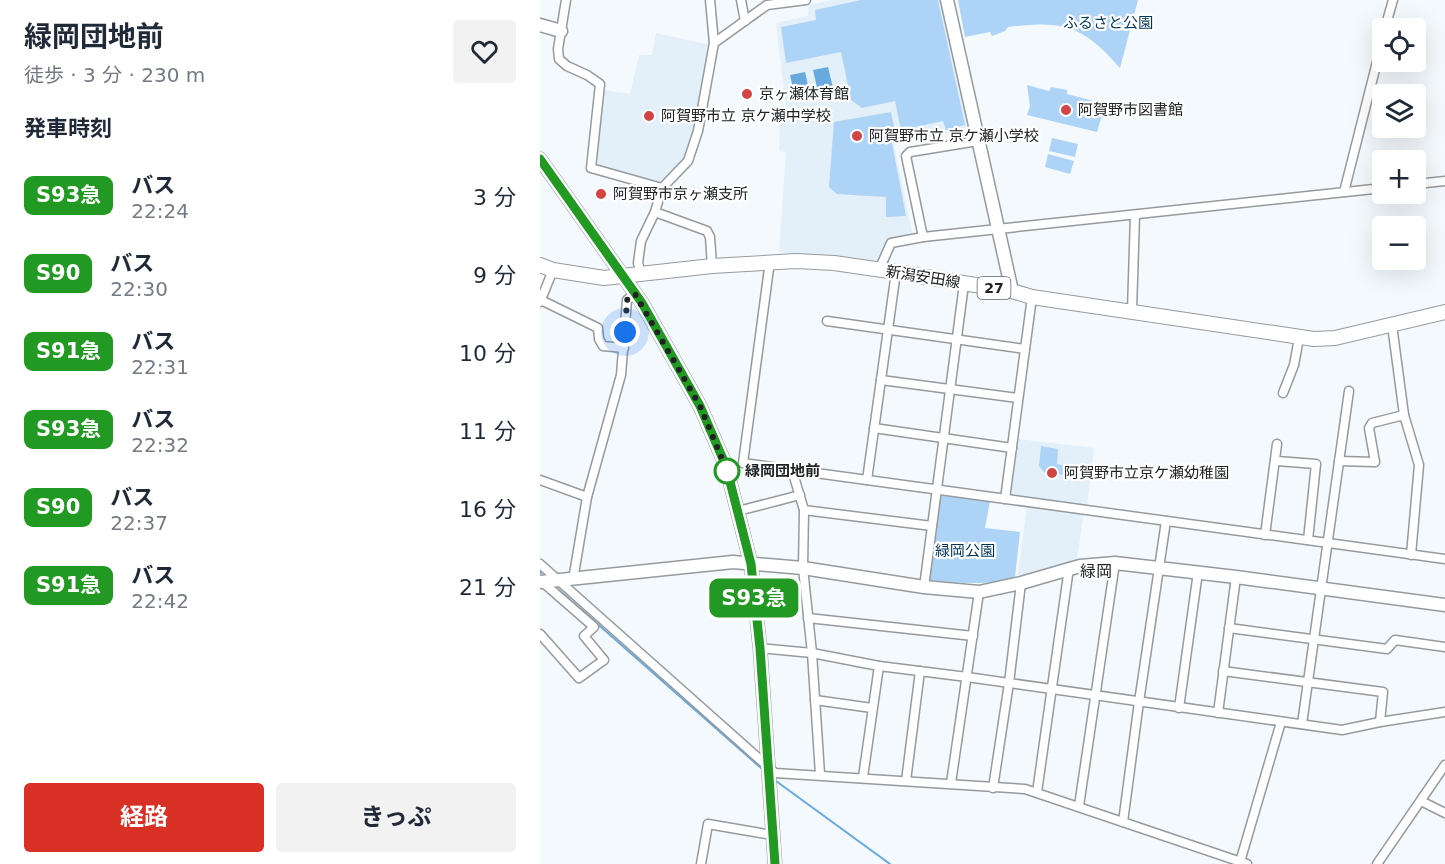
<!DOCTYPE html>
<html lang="ja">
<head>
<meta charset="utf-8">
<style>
	body { margin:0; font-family:"DejaVu Sans","Noto Sans JP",sans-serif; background:#f2f2f3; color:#1f2937; height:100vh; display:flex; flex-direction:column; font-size:22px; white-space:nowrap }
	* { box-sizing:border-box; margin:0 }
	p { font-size:20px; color:#747a83 }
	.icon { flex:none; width:33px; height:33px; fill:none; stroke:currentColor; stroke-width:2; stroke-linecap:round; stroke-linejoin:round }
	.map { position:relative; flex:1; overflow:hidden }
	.details { display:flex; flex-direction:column; background:#fff; width:540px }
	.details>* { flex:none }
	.badge { padding:0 12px; border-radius:9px; font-size:21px; line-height:39px }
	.buttons { position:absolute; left:832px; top:18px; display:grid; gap:12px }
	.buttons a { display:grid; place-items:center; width:54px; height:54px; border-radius:6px; background:#fff; box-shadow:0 6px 24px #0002; font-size:30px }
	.you { position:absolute; width:30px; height:30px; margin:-15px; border:4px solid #fff; border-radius:50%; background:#1a73e8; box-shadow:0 0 0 9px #1a73e833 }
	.map>.badge { position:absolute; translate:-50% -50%; box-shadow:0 0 0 3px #fff }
	h2 { padding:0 24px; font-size:22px; line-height:54px }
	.round { display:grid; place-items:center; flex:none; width:63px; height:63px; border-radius:6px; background:#f2f2f3 }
	.overview { display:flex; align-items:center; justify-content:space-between; height:102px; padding:0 24px }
	h1 { font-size:28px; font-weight:700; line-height:45px }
	.action { display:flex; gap:12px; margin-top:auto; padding:12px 24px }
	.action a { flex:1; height:69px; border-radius:6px; background:#d93025; color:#fff; font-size:24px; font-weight:700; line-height:69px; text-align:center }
	.action a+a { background:#f2f2f3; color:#1f2937 }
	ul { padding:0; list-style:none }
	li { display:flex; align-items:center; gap:18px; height:78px; padding:0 24px }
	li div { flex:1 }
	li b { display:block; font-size:22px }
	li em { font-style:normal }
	li .badge { min-width:66px; font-weight:700; text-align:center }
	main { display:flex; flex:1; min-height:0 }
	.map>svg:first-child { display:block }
	.built { fill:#e3eff9 }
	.green { fill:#add3f6 }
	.water { fill:#68a9e0 }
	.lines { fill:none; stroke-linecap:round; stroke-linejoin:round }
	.stream { stroke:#68a9e0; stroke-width:2 }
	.street-casing { stroke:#959a9e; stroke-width:11 }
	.secondary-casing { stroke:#959a9e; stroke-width:15 }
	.primary-casing { stroke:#959a9e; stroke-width:16 }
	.street { stroke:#fff; stroke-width:8 }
	.secondary { stroke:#fff; stroke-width:12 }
	.primary { stroke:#fff; stroke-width:14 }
	.line-casing { stroke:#fff; stroke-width:14 }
	.line { stroke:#292; stroke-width:9 }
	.walk { stroke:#202224; stroke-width:6; stroke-dasharray:0 10.8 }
	.poi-dot { fill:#d34445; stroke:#fff; stroke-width:2 }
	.stop-dot { fill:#fff; stroke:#292; stroke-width:3 }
	.labels { text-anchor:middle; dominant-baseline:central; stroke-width:4.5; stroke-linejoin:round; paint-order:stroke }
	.shield { fill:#fff; stroke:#636466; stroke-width:1.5 }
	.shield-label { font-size:14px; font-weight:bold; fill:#202224 }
	.park-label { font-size:15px; fill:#003458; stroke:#fff }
	.poi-label { font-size:15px; fill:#202224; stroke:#fff; text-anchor:start }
	.street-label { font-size:15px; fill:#202224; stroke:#fff }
	.stop-label { font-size:15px; font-weight:bold; fill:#202224; stroke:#fff; text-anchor:start }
	.neighbourhood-label { font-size:16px; fill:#202224; stroke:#fff }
</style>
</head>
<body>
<main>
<section class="details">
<div class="overview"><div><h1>緑岡団地前</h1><p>徒歩 · 3 分 · 230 m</p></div><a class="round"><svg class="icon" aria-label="heart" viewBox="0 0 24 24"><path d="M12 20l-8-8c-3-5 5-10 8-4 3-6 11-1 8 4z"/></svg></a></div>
<h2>発車時刻</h2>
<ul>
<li><span class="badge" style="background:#292;color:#fff">S93急</span><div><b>バス</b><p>22:24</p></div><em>3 分</em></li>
<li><span class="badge" style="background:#292;color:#fff">S90</span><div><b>バス</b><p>22:30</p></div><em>9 分</em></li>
<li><span class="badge" style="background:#292;color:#fff">S91急</span><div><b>バス</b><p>22:31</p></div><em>10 分</em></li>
<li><span class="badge" style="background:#292;color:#fff">S93急</span><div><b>バス</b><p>22:32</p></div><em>11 分</em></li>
<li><span class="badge" style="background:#292;color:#fff">S90</span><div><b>バス</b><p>22:37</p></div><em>16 分</em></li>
<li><span class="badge" style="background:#292;color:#fff">S91急</span><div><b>バス</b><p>22:42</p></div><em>21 分</em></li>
</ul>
<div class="action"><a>経路</a><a>きっぷ</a></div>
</section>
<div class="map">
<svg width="905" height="864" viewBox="0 0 905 864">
	<rect width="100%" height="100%" fill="#f4f9fe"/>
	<g class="built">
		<path d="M 293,0 L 404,0 L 433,127 L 354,145 L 373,237 L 350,238 L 339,263 L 239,252 L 246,153 L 239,150 L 240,117 L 247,115 L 236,23 L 268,16 L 268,5 Z"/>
		<path d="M 116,33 L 170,45 L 154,138 L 145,164 L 131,178 L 118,181 L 61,167 L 55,160 L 64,90 L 90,94 L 99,55 L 112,55 Z"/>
		<path d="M 478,439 L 554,448 L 547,507 L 471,497 Z"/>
		<path d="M 487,506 L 544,513 L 536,565 L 477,581 Z"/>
	</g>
	<g class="green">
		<path d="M 321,0 L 398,0 L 425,125 L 406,130 L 403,121 L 361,130 L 355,101 L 322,108 L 311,100 L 301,52 L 246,63 L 241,27 L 276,20 L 275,10 Z"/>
		<path d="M 418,0 L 598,0 L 580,68 C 543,25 523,20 468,27 L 465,31 L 452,36 L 450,32 L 425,37 Z"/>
		<path d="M 487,85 L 509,91 L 511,87 L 527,90 L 527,94 L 565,104 L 557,132 L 487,115 L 490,106 Z"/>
		<path d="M 351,112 L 357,142 L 352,143 L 366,216 L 346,217 L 346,197 L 297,194 L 289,187 L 294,122 Z"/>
		<path d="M 512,138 L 538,144 L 535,157 L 509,151 Z"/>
		<path d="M 508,154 L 534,161 L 530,174 L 505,167 Z"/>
		<path d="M 501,446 L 518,449 L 517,464 L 525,466 L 523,475 L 504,472 L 499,466 Z"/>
		<path d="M 399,495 L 450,501 L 445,528 L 480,532 L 475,577 C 448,587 416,582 388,580 Z"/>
	</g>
	<g class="water">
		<path d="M 288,67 L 294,92 L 279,96 L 273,70 Z"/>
		<path d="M 265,72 L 271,98 L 256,101 L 250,75 Z"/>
	</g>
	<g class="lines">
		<g class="stream">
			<path d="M 0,572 L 1,573"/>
			<path d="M 19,590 L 221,768"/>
			<path d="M 236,781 L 350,864"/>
		</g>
		<g class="street-casing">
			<g id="street">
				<path d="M 26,0 L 18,49 L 19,59 L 27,66 L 47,75 L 60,84 L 51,168 L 122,188"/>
				<path d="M 201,0 L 205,21"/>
				<path d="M 845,28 L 853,0"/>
				<path d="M 174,43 L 227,5 L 266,0"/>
				<path d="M 876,184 L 905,181"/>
				<path d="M 804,192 L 843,38"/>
				<path d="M 115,212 L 167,231 L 170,237 L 172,266"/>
				<path d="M 383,237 L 366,156 L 370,152 L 438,141"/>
				<path d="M 230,261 L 203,463 L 905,559"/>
				<path d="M 339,270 L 351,243 L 383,237 L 843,188"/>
				<path d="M 101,273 L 98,263 L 101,241 L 115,212 L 122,188 L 148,161 L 158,131 L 174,43 L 170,0"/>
				<path d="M 1,300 L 58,328 L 59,339 L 63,346 L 84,348"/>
				<path d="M 0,302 L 13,270"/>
				<path d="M 592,311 L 595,215"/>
				<path d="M 287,321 L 485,349"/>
				<path d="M 852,325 L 864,415 L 879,465 L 871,555"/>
				<path d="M 341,380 L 478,398"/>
				<path d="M 743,393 L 754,365 L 759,338"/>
				<path d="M 334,428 L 472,448"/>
				<path d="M 737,461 L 776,464 L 768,540"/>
				<path d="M 799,461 L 835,462 L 829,428 L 832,423 L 864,415"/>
				<path d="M 252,470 L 264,510 L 263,568 L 272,653 L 280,774"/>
				<path d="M 0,480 L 47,497"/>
				<path d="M 327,480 L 356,272"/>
				<path d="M 465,499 L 492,297"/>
				<path d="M 264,510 L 392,526"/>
				<path d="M 198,511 L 260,495"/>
				<path d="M 725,535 L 737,444"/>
				<path d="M 0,564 L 235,773 L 485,789 L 707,864"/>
				<path d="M 33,580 L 47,497 L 81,375 L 87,300 L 95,294"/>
				<path d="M 384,587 L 424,284"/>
				<path d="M 268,618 L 433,636"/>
				<path d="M 689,628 L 847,649 L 855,640 L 905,647"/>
				<path d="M 0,634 L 39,678 L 64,660 L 44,636 L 54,627 L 0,580"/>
				<path d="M 220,648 L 272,653 L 339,666 L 427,677 L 802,730 L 840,722 L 905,712"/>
				<path d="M 683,671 L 843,692 L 840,722"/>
				<path d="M 275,700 L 332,708"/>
				<path d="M 639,708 L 658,572"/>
				<path d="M 678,713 L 696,577"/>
				<path d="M 762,724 L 809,391"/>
				<path d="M 323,777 L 339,666"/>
				<path d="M 366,781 L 380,671"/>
				<path d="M 411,783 L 439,592"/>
				<path d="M 453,788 L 469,683 L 481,583"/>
				<path d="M 497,792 L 529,568"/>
				<path d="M 881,801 L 905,813"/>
				<path d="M 539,806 L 575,563"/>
				<path d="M 583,822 L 599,702 L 626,521"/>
				<path d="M 700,862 L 741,722"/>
				<path d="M 161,864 L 168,824 L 232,835"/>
				<path d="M 837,864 L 905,765"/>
			</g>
		</g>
		<g class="secondary-casing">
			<g id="secondary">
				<path d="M 407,0 L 472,291"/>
				<path d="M 0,25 L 21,31"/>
				<path d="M 0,159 L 102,303 L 160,406 L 186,466 L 211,564 L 220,648 L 235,864"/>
				<path d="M 0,582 L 193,562 L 263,568 L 384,587 L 439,592 L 481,583 L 540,566 L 575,563 L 696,577 L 905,605"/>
			</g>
		</g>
		<g class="primary-casing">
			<path id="primary" d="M 0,265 L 13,270 L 64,278 L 172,266 L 256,261 L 294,263 L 356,272 L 472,291 L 492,297 L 774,339 L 795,338 L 905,312"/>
		</g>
		<use href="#street" class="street"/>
		<use href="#secondary" class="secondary"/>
		<use href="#primary" class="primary"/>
	</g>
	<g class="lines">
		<g class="line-casing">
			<path id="line" d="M 0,159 L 102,303 L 160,406 L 186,466 L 211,564 L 220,648 L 235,864"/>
		</g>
		<use href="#line" class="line"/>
		<path class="walk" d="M 85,332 L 87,300 L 95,294 L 160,406 L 187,471"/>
	</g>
	<g class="poi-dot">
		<circle cx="207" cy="94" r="6"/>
		<circle cx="526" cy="110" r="6"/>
		<circle cx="109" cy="116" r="6"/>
		<circle cx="317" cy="136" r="6"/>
		<circle cx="61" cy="194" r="6"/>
		<circle cx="512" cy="473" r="6"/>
	</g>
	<circle class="stop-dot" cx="187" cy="471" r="12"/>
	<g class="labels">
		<rect class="shield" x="437.5" y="277" width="33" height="22" rx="4.5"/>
		<g class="shield-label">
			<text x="454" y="288">27</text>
		</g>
		<g class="park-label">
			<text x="568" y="23">ふるさと公園</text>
			<text x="425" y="551">緑岡公園</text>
		</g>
		<g class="poi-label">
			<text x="219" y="94">京ヶ瀬体育館</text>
			<text x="538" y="110">阿賀野市図書館</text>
			<text x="121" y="116">阿賀野市立 京ケ瀬中学校</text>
			<text x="329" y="136">阿賀野市立 京ケ瀬小学校</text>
			<text x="73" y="194">阿賀野市京ヶ瀬支所</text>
			<text x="524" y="473">阿賀野市立京ケ瀬幼稚園</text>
		</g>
		<g class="street-label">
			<text transform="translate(383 277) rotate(9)">新潟安田線</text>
		</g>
		<g class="stop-label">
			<text x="205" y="471">緑岡団地前</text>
		</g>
		<g class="neighbourhood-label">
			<text x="556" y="571">緑岡</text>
		</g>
	</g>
</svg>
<div class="buttons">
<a><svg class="icon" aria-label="locate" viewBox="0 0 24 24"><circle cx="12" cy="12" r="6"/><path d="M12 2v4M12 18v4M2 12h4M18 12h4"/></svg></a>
<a><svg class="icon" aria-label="layers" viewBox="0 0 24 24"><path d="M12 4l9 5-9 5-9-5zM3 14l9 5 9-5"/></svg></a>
<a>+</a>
<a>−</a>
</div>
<div class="you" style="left:85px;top:332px"></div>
<b class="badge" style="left:214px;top:598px;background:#292;color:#fff">S93急</b>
</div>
</main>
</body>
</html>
